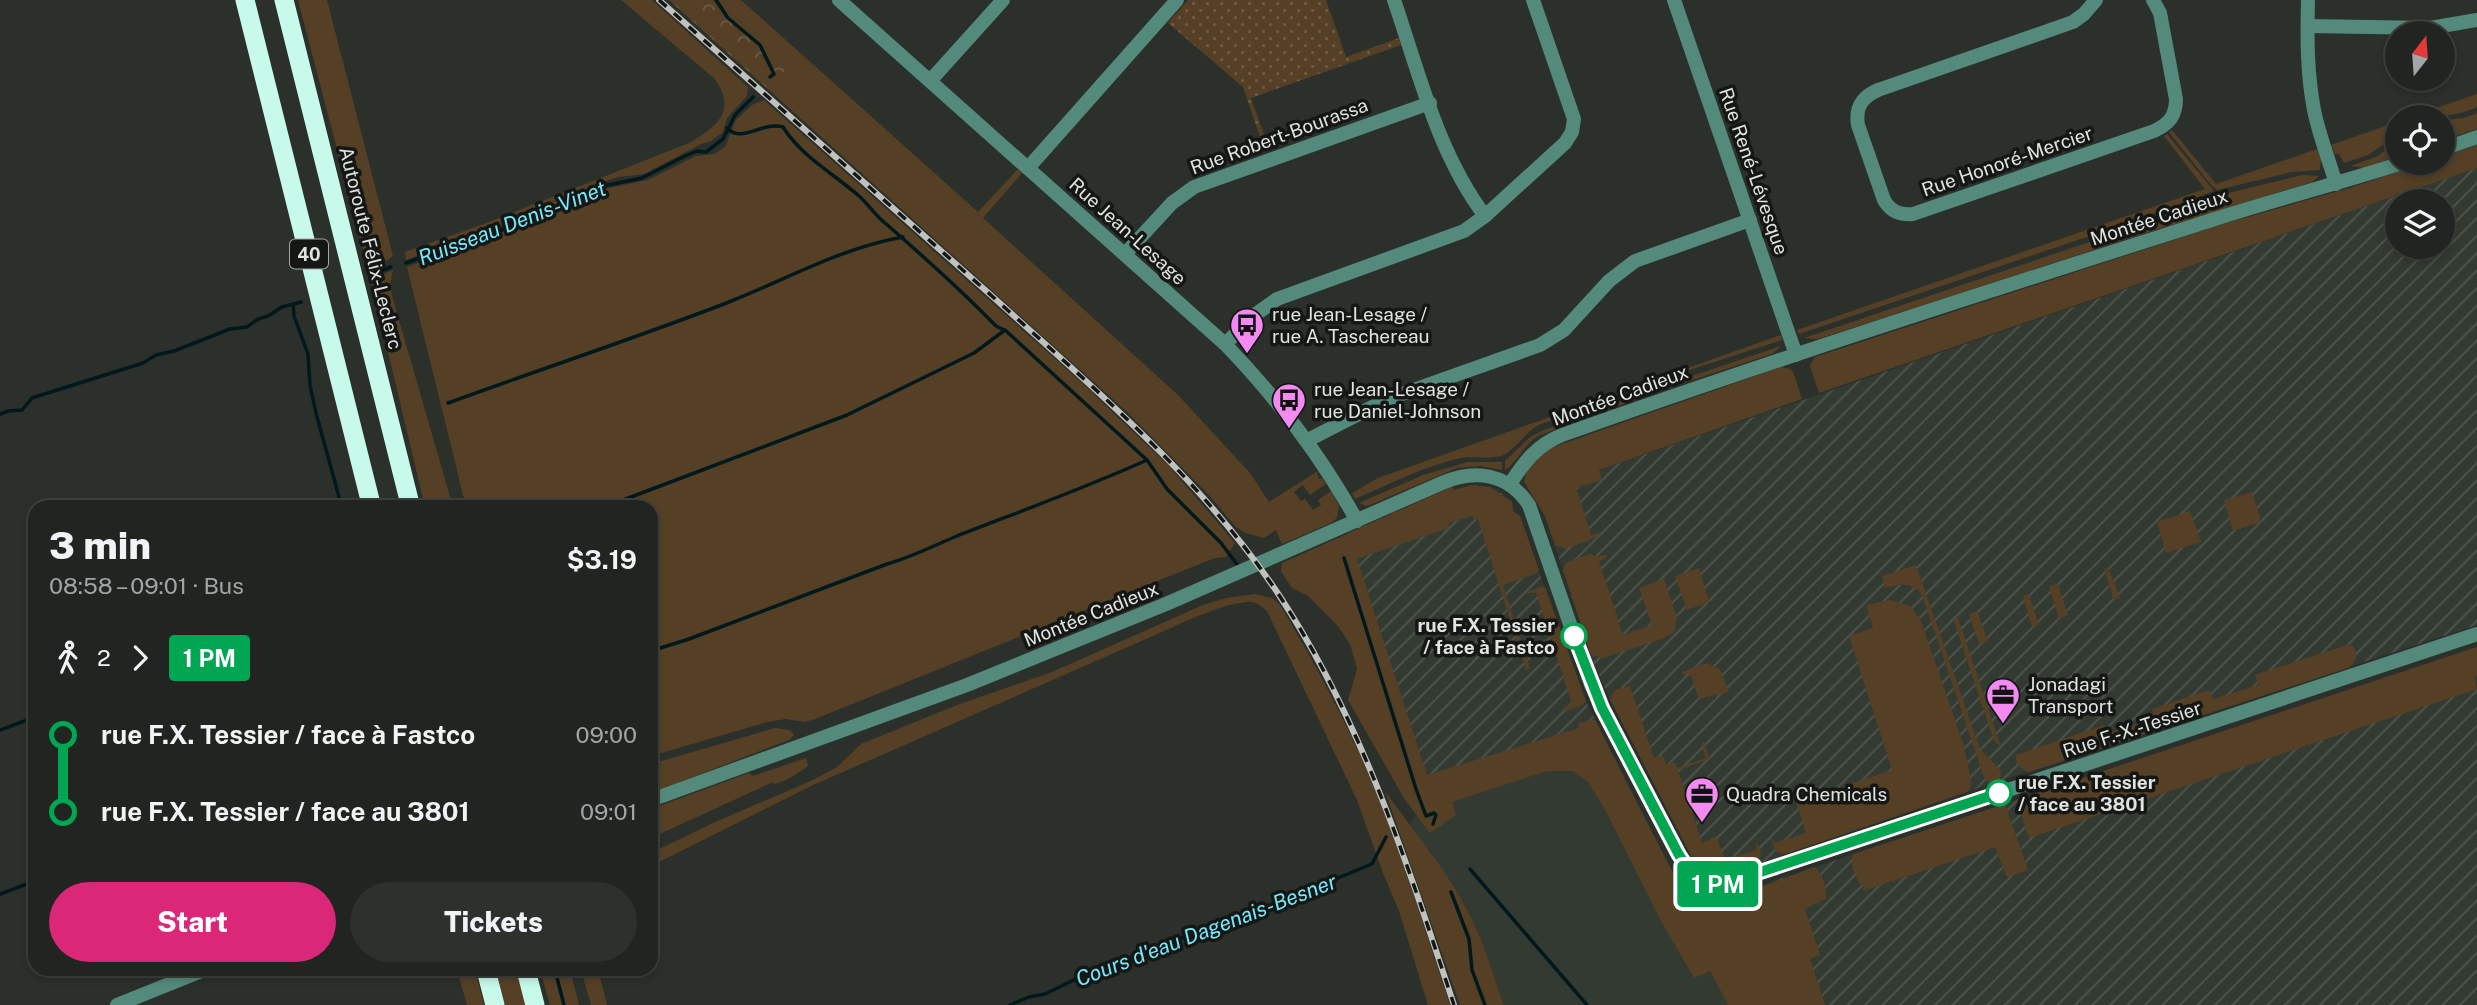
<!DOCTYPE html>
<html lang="en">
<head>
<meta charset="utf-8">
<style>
	body { margin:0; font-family:"Public Sans",sans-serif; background:#2d302d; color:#f1f3f6; height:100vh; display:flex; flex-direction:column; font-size:26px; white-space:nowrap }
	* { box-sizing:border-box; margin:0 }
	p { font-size:23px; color:#a2a4a5 }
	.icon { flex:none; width:38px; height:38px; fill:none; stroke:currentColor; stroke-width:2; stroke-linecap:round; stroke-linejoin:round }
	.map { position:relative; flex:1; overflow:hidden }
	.sheet { position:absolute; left:28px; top:500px; width:630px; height:476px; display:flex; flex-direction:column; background:#212420; border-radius:21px; box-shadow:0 4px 10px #0003,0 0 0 2px #3e413e }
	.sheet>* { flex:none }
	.badge { padding:0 14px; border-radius:5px; font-size:24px; line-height:46px }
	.needle { width:46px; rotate:17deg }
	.controls { position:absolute; left:2385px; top:21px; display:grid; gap:14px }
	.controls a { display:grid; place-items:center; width:70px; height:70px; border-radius:50%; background:#212420; box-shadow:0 4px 10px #0003,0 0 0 2px #3e413e; font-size:35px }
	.map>.badge { position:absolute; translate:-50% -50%; box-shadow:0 0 0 4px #fff }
	.legs { display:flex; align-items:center; gap:10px; height:77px; padding:0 21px; font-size:23px }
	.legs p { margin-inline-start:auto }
	.headline { display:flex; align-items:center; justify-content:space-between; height:119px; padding:0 21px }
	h1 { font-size:38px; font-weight:800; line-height:52px }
	.action { display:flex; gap:14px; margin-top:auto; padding:14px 21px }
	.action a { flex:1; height:80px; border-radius:42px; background:#db2777; color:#fff; font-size:28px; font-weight:800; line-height:80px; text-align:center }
	.action a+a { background:#2d302d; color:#f1f3f6 }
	ul { padding:0 21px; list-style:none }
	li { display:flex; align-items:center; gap:24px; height:77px; font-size:26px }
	li i { display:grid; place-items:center; width:10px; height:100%; margin:0 9px; background:currentColor }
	li i::after { content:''; width:18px; height:18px; margin:-9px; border:5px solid; border-radius:50%; background:#212420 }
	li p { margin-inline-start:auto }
	li:first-child i { background:linear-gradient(#0000 50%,currentColor 0) }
	li:last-child i { background:linear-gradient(currentColor 50%,#0000 0) }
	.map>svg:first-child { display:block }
	.built { fill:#333a31 }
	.industrial { fill:url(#industrial-furrows); fill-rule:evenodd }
	.green { fill:#554026 }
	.forest { fill:url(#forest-crowns) }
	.park { fill:url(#park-dots) }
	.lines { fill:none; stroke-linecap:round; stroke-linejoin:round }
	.stream { stroke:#01181c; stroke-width:3.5 }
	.minor { stroke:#548a7c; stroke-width:14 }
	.highway { stroke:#c8faeb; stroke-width:19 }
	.rail-casing { stroke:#bfc2be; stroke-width:6 }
	.rail { stroke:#151715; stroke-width:3.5; stroke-dasharray:10; stroke-linecap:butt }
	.line-1-casing { stroke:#fff; stroke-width:16 }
	.line-1 { stroke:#00a651; stroke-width:10 }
	.stop-1-dot { fill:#fff; stroke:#00a651; stroke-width:3.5 }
	.labels { text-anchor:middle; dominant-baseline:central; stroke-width:7; stroke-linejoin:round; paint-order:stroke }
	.shield { fill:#151715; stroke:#a4a6a3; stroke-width:2 }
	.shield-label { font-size:18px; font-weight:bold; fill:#e1e3e0 }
	.street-label { font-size:19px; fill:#e1e3e0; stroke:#151715 }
	.poi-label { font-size:19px; fill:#e1e3e0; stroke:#151715; text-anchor:start }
	.stop-label { font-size:19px; font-weight:bold; fill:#e1e3e0; stroke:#151715; text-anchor:end }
	.water-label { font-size:21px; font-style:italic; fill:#76eafd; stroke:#151715 }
</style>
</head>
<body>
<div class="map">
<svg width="2477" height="1005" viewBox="0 0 2477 1005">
	<defs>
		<pattern id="industrial-furrows" width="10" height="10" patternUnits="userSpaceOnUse" patternTransform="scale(1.75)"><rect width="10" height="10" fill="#333a31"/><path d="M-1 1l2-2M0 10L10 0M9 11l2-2" fill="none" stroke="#50564f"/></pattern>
		<pattern id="forest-crowns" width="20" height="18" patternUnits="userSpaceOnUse" patternTransform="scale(1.75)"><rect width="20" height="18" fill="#554026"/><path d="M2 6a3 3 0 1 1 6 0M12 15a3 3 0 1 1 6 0" fill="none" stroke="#6d5b45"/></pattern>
		<pattern id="park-dots" width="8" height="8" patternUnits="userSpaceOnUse" patternTransform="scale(1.75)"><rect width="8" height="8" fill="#554026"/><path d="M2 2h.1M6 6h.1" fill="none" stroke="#6d5b45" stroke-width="1.8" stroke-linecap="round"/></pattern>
	</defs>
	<rect width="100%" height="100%" fill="#2c302b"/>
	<path class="built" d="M 1589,739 L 1678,911 L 1728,1005 L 1504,1005 L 1479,935 L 1467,910 L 1430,851 L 1408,826 L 1432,792 Z"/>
	<g class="industrial">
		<path d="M 2477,168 L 2477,625 L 1951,797 L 1731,873 L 1716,875 L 1705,872 L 1696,865 L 1611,701 L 1593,661 L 1545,516 L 1538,504 L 1565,482 ZM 2398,201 L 2443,201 L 2443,247 L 2398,247 Z"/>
		<path d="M 1471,485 L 1489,487 L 1498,490 L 1512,502 L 1513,511 L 1520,516 L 1579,688 L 1602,733 L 1432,792 L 1348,533 L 1452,487 L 1454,490 Z"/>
		<path d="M 2477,647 L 2477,1005 L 1811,1005 L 1767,883 Z"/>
	</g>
	<g class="green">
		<path d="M 298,0 L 327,0 L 393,256 L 373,270 L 376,277 L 393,270 L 390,285 L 392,296 L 453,507 L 425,507 L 367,264 Z"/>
		<path d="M 621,0 L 652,0 L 748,87 L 747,96 L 727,118 L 723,132 L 711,141 L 701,144 L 644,174 L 619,177 L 596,184 L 582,194 L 566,201 L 510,219 L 493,232 L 448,243 L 406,260 L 405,252 L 489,222 L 689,143 C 717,127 737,111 715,79 Z"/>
		<path d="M 718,0 L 741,0 L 978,212 L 1018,169 L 1022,173 L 983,218 L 1178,395 L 1250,473 L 1269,502 L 1318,471 L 1317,474 L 1319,479 L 1322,478 L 1326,484 L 1310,495 L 1303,485 L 1294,492 L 1301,501 L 1305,499 L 1313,510 L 1321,505 L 1318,500 L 1331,491 L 1339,506 L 1337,518 L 1331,523 L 1282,544 L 1276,530 L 1264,538 L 1245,533 L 1235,526 L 1209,495 L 1126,411 L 769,90 L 787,68 Z"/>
		<path d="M 2477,94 L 2477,107 C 2457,117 2432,117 2410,117 Z"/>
		<path d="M 764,100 L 1080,381 L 1169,466 L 1235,543 L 1226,557 L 1215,558 L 1182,571 L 815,719 L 805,722 L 786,719 L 767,722 L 651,756 L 651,508 L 466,507 L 407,267 L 426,260 L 440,251 L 497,235 L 526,219 L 576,205 L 594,191 L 648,180 L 696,156 L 714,154 L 725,147 L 736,120 L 752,105 Z"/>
		<path d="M 2477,113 L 2477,129 L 2443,140 L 2443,120 L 2464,118 Z"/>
		<path d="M 2397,122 L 2397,136 L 2368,155 L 2344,163 L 2339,154 L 2335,154 L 2331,145 Z"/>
		<path d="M 2172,130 L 2216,184 L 2317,149 L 2321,159 L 2320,170 L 2292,172 L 2217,190 L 2211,185 L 2169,132 Z"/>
		<path d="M 2167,134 L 2214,191 L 2131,222 L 1799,334 L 1797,330 L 2205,189 L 2164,136 Z"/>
		<path d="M 2397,142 L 2397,156 L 2364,168 L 2350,166 L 2376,157 Z"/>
		<path d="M 2477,145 L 2477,168 L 1819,393 L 1810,366 L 1815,357 L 2220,225 L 2356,186 L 2425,163 L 2443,163 L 2443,157 Z"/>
		<path d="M 2303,175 L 2319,176 L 2312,182 L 2155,230 L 1818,339 L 1804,338 L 2131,228 L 2220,195 Z"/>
		<path d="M 1781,335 L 1782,340 L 1677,374 L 1539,425 C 1525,432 1514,452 1501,456 C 1487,460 1472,455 1457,459 C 1422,467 1388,485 1355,499 L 1352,493 L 1378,478 Z"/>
		<path d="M 1781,346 L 1772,354 L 1659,391 L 1540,435 C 1524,443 1519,461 1505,470 L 1505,461 L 1530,437 L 1544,430 L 1644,392 Z"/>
		<path d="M 1781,367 L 1790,369 L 1793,372 L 1802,399 L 1599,470 L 1602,480 L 1576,488 L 1591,535 L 1597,533 L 1600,536 L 1565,549 L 1555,545 L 1545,516 L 1524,482 C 1525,469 1536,458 1545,450 Z"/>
		<path d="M 1468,462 L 1502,462 L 1502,470 L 1480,466 L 1457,468 L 1372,504 L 1366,506 L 1359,503 L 1423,475 Z"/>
		<path d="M 1471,485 L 1489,487 L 1512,502 L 1513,511 L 1520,516 L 1539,570 L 1535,574 L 1503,585 L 1530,669 L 1526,670 L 1478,519 L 1474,520 L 1472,516 L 1449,523 L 1449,528 L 1357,559 L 1427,775 L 1579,728 L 1578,723 L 1595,720 L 1674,875 C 1684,885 1693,893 1707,896 C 1733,901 1788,876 1815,867 C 1822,873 1828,889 1826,899 L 1805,909 L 1820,955 L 1810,959 L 1825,1005 L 1728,1005 L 1710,971 L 1694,978 L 1661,921 L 1603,806 L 1588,782 L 1573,771 L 1547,771 L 1452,802 L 1456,815 L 1430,833 L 1405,800 L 1348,700 L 1357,669 L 1350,644 L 1338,626 L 1308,596 L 1292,588 L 1281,571 L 1282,563 L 1452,487 L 1454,490 Z"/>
		<path d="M 2252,492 L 2261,522 L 2233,531 L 2224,500 Z"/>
		<path d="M 2190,511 L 2201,542 L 2166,553 L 2157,522 Z"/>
		<path d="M 1589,554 L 1596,556 L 1607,555 L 1606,558 L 1599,561 L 1623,635 L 1652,625 L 1639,588 L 1664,579 L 1677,618 L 1674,632 L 1662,639 L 1603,658 L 1591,655 L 1563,570 L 1566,563 Z"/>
		<path d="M 1916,565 L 1980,749 L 2001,771 L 2000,781 L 1991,784 L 1984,777 L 1922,595 C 1911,581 1900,584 1885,588 L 1882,576 Z"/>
		<path d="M 2108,567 L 2120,598 L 2114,600 L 2104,569 Z"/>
		<path d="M 1699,568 L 1709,602 L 1687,610 L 1675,576 Z"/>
		<path d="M 2055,584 L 2058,585 L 2068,615 L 2059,618 L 2049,587 Z"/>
		<path d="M 1540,587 L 1545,587 L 1586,701 L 1582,705 L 1566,711 L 1564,707 L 1572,704 L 1536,593 L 1525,593 Z"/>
		<path d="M 1255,594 L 1272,598 L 1280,605 C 1309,653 1336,703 1360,755 C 1396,836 1422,921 1450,1005 L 1428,1005 L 1399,911 L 1383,873 L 1357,800 L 1267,611 C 1261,606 1255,601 1247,602 C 1224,603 1184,622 1162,632 L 811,786 L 651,866 L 651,853 L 713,823 L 813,780 L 837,767 L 861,744 L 957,705 L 1052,672 L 1203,605 L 1226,598 Z"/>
		<path d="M 2026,594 L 2029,595 L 2039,625 L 2032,627 L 2023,597 Z"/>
		<path d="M 1890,600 L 1910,606 L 1921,621 L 1964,746 L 1971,781 L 1970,789 L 1967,792 L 1785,854 L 1776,852 L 1770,835 L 1775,843 L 1806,833 L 1796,802 L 1892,770 L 1849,636 L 1873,628 L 1866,605 Z"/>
		<path d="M 1977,611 L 1988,641 L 1979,644 L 1969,614 Z"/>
		<path d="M 1956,617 L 1958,618 L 2001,747 L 1994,741 L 1954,621 Z"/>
		<path d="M 2350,644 C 2360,651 2357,662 2348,668 L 2029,772 C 2021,769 2015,765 2016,755 L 2019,754 L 2104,725 L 2109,733 L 2155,718 L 2152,709 L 2209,690 L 2213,699 L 2259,685 L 2255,675 Z"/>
		<path d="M 2477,647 L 2477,676 L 2475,677 L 2477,689 L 2029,838 L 2016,800 Z"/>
		<path d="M 1707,663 L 1720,669 L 1729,692 L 1699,699 L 1690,673 L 1684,675 L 1681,672 Z"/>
		<path d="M 1630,686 L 1654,758 L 1663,755 L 1666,764 L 1675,762 L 1677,768 L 1706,758 L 1701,743 L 1704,742 L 1710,759 L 1678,770 L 1702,843 L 1716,836 L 1725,860 L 1756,850 L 1756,840 L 1761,855 L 1756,864 C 1734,872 1716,880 1696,865 L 1610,699 L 1615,690 Z"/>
		<path d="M 775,728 L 790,730 L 794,735 L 789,740 L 651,793 L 651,764 Z"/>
		<path d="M 806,758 L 808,766 C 797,774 787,781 774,784 L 773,782 L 651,838 L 651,809 L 749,773 L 753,776 Z"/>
		<path d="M 1385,791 C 1412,830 1444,866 1466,908 C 1483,938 1492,972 1504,1005 L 1460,1005 Z"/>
		<path d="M 2005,804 L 2028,870 L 2007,877 L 1995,847 L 1863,891 L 1864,887 C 1855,880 1850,866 1853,854 Z"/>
		<path d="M 457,970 L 475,970 L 484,1005 L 467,1005 Z"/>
		<path d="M 496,970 L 518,970 L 527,1005 L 505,1005 Z"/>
		<path d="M 540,970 L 570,970 L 579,1005 L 550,1005 Z"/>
		<path d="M 581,970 L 598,970 L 607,1005 L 591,1005 Z"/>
	</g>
	<path class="forest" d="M 669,0 L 718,0 L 787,68 L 769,90 Z"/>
	<path class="park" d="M 1188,0 L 1326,0 L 1346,57 L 1399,38 L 1401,45 L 1251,98 L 1270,151 L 1265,152 L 1243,87 L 1168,23 Z"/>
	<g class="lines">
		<g class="stream">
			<path d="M 716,0 L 728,18 L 760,45 L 774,74 L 770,77"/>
			<path d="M 727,128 C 742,144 762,121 783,127 C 801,156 834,174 859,196 C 868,204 875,215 885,223 C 923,256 961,290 996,326 L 1004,330"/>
			<path d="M 406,263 L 475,238 L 497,233 L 523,217 L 580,199 L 593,188 L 642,178 L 685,156 L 697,151 L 706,152 L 723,139 L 735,115 L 753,97"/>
			<path d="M 375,273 L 391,267"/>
			<path d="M 293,304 L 294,316 L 308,354 L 310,385 L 316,413 L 342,508"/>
			<path d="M 448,403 C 541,369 636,338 729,302 C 787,279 841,248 903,237"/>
			<path d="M 0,414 L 8,411 L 22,410 L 32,398 L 143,363 L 156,355 L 174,351 L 230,329 L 247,327 L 258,319 L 268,316 L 282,307 L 301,302"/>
			<path d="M 1147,460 L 1167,489 L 1221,543 L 1239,567"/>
			<path d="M 602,508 L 847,415 L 974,353 L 1005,330 L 1147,460 C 1085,488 1021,511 957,536 C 933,546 912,557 887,564 L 689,639 L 651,651"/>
			<path d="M 1344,558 L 1416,789 L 1426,816 L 1434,813 L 1436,815 L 1433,824"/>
			<path d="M 0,730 L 35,717"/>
			<path d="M 1470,869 L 1587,1005"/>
			<path d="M 1451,892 L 1469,939 L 1472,970 L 1485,1005"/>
			<path d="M 0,894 L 35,881"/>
			<path d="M 555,970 L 564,1005"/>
			<path d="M 1010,1005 L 1029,997 L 1045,994 L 1086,974 L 1102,973 L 1135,955 L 1154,951 L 1178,939 L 1313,891 L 1321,885 L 1372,864 L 1386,837"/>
		</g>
		<g class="minor">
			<path d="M 839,0 L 1225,344 C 1278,399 1320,454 1357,521"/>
			<path d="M 1394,0 C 1419,73 1438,154 1485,216"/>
			<path d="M 1674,0 L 1796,355"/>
			<path d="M 2096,0 L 2084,14 L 2073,22 L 1878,90 C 1862,97 1855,107 1858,125 L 1884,200 C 1891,212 1900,215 1913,214 L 2154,131 C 2169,124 2176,116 2176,99 L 2160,13 L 2153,0"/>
			<path d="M 2308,0 C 2307,37 2307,74 2314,110 C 2319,135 2329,160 2336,184"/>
			<path d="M 2308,26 L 2430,28 L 2477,20"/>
			<path d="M 930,81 L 1003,0"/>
			<path d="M 2443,149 L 2477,137"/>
			<path d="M 1028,168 L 1177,0"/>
			<path d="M 1125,254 L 1172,203 L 1194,187 L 1430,103"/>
			<path d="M 1225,344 L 1256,314 L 1277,299 L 1464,231 L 1485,216 L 1565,143 L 1572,132 L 1574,119 L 1533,0"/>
			<path d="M 1308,440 L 1388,399 L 1540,345 L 1564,330 L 1609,281 L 1635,261 L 1750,220"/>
			<path d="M 1510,484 C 1524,462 1537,445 1562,435 C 1778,358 1996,289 2215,219 C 2277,199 2340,183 2402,163"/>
			<path d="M 651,800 L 967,685 L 1166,604 L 1442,483 C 1475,469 1508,473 1529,505 L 1591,685 L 1602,708 L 1679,855 C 1695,880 1707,889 1737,880 L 2477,634"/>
			<path d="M 117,1005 L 204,970"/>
		</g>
		<g class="highway">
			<path d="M 245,0 L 372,508"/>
			<path d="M 284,0 L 411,508"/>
			<path d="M 486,970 L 495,1005"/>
			<path d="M 526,970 L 535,1005"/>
		</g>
		<g class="rail-casing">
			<path id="rail" d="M 659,0 C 770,99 882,198 993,297 C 1096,390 1202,479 1279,595 C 1362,721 1407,863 1454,1005"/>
		</g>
		<use href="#rail" class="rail"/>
	</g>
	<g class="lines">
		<g class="line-1-casing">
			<path id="line-1" d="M 1574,636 L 1602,708 L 1679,855 C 1691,874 1703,887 1727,883 L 1999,793"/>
		</g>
		<use href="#line-1" class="line-1"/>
	</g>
	<defs>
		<g id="bus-pin" transform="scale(1.75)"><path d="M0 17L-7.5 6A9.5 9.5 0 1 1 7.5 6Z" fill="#f38af1" stroke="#151715"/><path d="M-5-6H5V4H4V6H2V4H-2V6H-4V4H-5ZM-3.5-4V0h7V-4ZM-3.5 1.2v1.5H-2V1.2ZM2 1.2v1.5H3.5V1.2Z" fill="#111"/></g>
		<g id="office-pin" transform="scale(1.75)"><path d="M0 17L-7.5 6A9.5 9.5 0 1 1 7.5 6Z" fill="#f38af1" stroke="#151715"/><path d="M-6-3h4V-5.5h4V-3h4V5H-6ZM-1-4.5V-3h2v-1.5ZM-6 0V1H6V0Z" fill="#111"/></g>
	</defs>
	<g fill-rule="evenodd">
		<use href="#bus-pin" x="1247" y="325"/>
		<use href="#bus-pin" x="1289" y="400"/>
		<use href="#office-pin" x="2003" y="695"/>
		<use href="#office-pin" x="1702" y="794"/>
	</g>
	<g class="stop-1-dot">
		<circle cx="1574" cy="636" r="12"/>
		<circle cx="1999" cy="793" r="12"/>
	</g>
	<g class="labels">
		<rect class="shield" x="290" y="239.5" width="38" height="29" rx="5"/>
		<g class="shield-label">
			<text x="309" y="254">40</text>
		</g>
		<g class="street-label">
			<text transform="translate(1279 136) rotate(-20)">Rue Robert-Bourassa</text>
			<text transform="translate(2007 161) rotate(-19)">Rue Honoré-Mercier</text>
			<text transform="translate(1754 171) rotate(71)">Rue René-Lévesque</text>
			<text transform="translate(2159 217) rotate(-18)">Montée Cadieux</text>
			<text transform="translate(1128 231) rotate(42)">Rue Jean-Lesage</text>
			<text transform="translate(371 248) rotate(76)">Autoroute Félix-Leclerc</text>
			<text transform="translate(1620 395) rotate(-20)">Montée Cadieux</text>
			<text transform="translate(1091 614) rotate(-22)">Montée Cadieux</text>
			<text transform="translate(2132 729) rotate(-18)">Rue F.-X.-Tessier</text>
		</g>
		<g class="poi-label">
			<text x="1272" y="314">rue Jean-Lesage /<tspan x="1272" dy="22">rue A. Taschereau</tspan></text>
			<text x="1314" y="389">rue Jean-Lesage /<tspan x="1314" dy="22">rue Daniel-Johnson</tspan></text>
			<text x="2028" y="684">Jonadagi<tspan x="2028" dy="22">Transport</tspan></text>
			<text x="1726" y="794">Quadra Chemicals</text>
		</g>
		<g class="stop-label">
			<text x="1555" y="625">rue F.X. Tessier<tspan x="1555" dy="22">/ face à Fastco</tspan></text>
			<text x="2018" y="782" text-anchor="start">rue F.X. Tessier<tspan x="2018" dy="22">/ face au 3801</tspan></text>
		</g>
		<g class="water-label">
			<text transform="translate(512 223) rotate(-21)">Ruisseau Denis-Vinet</text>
			<text transform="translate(1206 930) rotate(-21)">Cours d'eau Dagenais-Besner</text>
		</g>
	</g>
</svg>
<div class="controls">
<a><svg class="needle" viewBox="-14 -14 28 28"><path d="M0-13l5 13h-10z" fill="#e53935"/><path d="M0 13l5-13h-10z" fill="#a2a4a5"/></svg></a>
<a><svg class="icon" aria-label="locate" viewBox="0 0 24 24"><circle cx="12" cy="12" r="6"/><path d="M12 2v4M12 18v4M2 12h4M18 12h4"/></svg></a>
<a><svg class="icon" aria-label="layers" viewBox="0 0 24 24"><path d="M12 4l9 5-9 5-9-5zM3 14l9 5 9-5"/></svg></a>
</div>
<b class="badge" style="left:1718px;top:884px;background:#00a651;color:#fff">1 PM</b>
<section class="sheet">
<div class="headline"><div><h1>3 min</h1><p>08:58 – 09:01 · Bus</p></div><b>$3.19</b></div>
<div class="legs"><svg class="icon" aria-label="walk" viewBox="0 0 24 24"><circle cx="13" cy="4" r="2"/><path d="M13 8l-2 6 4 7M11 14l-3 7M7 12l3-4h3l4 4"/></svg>2<svg class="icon" aria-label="forward" viewBox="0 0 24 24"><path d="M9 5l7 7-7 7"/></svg><b class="badge" style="background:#00a651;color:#fff">1 PM</b></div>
<ul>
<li><i style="color:#00a651"></i><b>rue F.X. Tessier / face à Fastco</b><p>09:00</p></li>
<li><i style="color:#00a651"></i><b>rue F.X. Tessier / face au 3801</b><p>09:01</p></li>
</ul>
<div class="action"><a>Start</a><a>Tickets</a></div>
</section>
</div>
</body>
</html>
